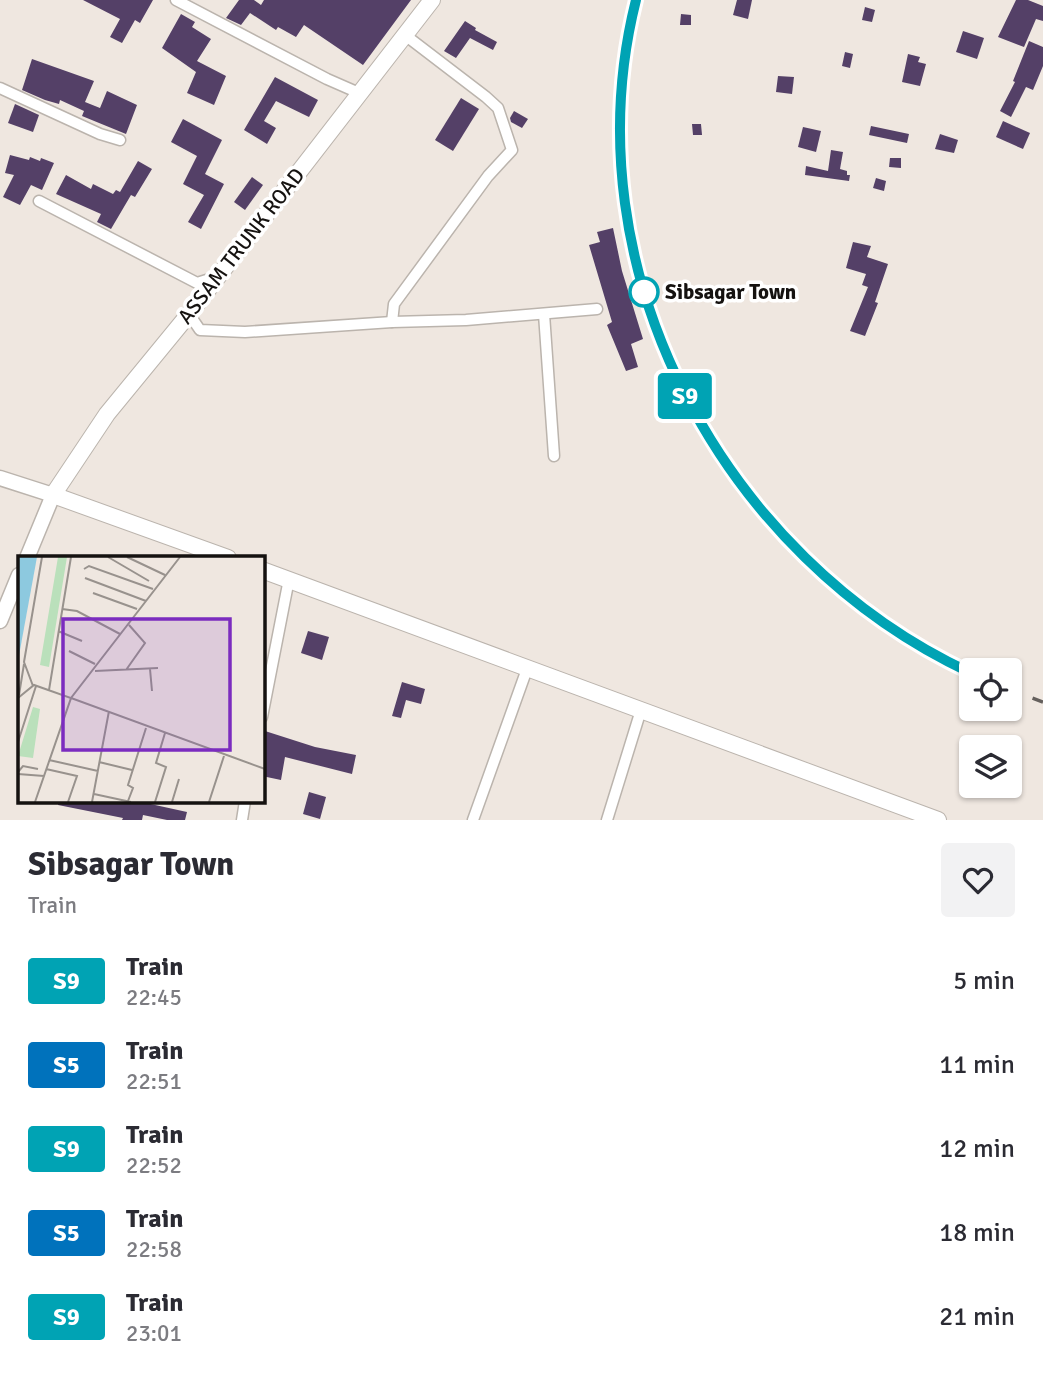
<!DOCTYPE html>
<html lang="en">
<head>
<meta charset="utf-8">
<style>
	body { margin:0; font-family:Signika,sans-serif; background:#f2f2f3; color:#2b2b33; height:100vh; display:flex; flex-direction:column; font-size:26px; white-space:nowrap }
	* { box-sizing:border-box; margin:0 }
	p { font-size:23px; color:#7c7c81 }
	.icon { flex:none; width:38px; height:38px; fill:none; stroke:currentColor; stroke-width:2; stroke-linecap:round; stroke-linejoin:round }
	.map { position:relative; height:820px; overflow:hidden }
	.panel { display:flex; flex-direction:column; background:#fff; flex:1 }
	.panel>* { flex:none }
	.badge { padding:0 14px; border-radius:5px; font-size:24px; line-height:46px }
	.buttons { position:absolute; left:959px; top:658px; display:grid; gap:14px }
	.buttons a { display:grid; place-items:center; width:63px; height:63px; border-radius:7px; background:#fff; box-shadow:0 2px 5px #0004; font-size:35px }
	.map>.badge { position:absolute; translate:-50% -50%; box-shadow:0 0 0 4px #fff }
	.round { display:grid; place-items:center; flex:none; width:74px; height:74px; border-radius:7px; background:#f2f2f3 }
	.overview { display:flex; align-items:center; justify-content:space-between; height:119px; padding:0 28px }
	h1 { font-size:33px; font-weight:700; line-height:52px }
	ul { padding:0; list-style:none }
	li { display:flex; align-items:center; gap:21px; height:84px; padding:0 28px }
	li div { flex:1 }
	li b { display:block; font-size:26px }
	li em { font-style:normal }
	li .badge { min-width:77px; font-weight:700; text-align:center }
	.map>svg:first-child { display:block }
	.building { fill:#544067 }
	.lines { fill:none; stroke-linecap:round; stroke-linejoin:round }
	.minor-casing { stroke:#bbb4ad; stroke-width:13 }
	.major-casing { stroke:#bbb4ad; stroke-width:17 }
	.highway-casing { stroke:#bbb4ad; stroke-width:18 }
	.minor { stroke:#fff; stroke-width:10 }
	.major { stroke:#fff; stroke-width:14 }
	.highway { stroke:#fff; stroke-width:16 }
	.rail { stroke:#65605d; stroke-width:3.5; stroke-dasharray:12 12; stroke-linecap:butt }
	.line-casing { stroke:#fff; stroke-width:16 }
	.line { stroke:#00a3b4; stroke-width:10 }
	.stop-dot { fill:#fff; stroke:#00a3b4; stroke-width:3.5 }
	.labels { text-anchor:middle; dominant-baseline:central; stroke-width:7; stroke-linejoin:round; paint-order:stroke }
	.street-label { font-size:21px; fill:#151210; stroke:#fff }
	.stop-label { font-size:21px; font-weight:bold; fill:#151210; stroke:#fff; text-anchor:start }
	.inset-road { fill:none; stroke:#98928d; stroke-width:2 }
	.view { fill:#7b2cbf; fill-opacity:0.15; stroke:#7b2cbf; stroke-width:3.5 }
	.inset-edge { fill:none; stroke:#151210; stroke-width:3.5 }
</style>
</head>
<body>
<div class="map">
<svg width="1043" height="820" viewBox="0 0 1043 820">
	<rect width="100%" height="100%" fill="#efe7e0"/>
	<g class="building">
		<path d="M 83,0 L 153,0 L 140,23 L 135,20 L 122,43 L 110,37 L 120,19 Z"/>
		<path d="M 239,0 L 254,0 L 261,5 L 264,0 L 411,0 L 363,65 L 304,25 L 296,37 L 278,27 L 276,30 L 250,13 L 241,25 L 226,18 Z"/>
		<path d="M 737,0 L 752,0 L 748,19 L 733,15 Z"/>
		<path d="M 1016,0 L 1028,0 L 1043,6 L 1043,21 L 1036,19 L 1024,47 L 998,37 Z"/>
		<path d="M 865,7 L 875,10 L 872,22 L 862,20 Z"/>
		<path d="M 181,14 L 195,22 L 192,27 L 211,39 L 197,61 L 226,76 L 214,105 L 187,93 L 196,72 L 162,48 Z"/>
		<path d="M 681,14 L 691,15 L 691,25 L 680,25 Z"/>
		<path d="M 465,21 L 476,28 L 475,30 L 497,42 L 493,50 L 470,38 L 456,58 L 444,51 Z"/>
		<path d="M 963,31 L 984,38 L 977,59 L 956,52 Z"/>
		<path d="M 1029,41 L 1043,47 L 1043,66 L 1033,90 L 1026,87 L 1011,117 L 1000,111 L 1015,82 L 1013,81 Z"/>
		<path d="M 845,52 L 853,54 L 850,68 L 842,66 Z"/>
		<path d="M 908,54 L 920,57 L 918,62 L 926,64 L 920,86 L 902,82 Z"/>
		<path d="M 32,59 L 94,81 L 85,102 L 100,108 L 107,91 L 137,105 L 126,134 L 82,116 L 84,111 L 60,100 L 59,104 L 45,100 L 22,90 Z"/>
		<path d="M 778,76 L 794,77 L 792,94 L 776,92 Z"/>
		<path d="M 275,77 L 318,100 L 309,117 L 276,101 L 264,121 L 276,128 L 267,144 L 244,130 Z"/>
		<path d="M 461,98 L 479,109 L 453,151 L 435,140 Z"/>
		<path d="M 15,104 L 39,115 L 33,132 L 8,123 Z"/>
		<path d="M 514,111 L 528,119 L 522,128 L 511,122 L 510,118 Z"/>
		<path d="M 183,119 L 222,140 L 205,174 L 224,184 L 201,229 L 188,222 L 204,195 L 183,184 L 197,156 L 171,142 Z"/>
		<path d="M 1003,121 L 1030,133 L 1023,149 L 996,137 Z"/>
		<path d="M 692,124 L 701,124 L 702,135 L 693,135 Z"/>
		<path d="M 871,126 L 909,134 L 907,143 L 869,135 Z"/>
		<path d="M 803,127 L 821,131 L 816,152 L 798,147 Z"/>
		<path d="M 940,134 L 958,140 L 954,153 L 935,149 Z"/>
		<path d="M 831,150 L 843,152 L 840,169 L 847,171 L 847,175 L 850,175 L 849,181 L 805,175 L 806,166 L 828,171 Z"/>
		<path d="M 10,155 L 29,160 L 30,157 L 40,161 L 41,158 L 54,163 L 42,190 L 31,185 L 20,205 L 3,197 L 14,175 L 5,173 Z"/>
		<path d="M 890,158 L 901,158 L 901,168 L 889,167 Z"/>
		<path d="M 138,161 L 152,169 L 135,197 L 131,195 L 111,229 L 97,222 L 101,214 L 56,194 L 66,175 L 91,189 L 93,184 L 113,194 L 116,190 L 120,192 Z"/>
		<path d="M 252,177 L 263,185 L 245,210 L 234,202 Z"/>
		<path d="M 876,178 L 886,181 L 884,191 L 873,188 Z"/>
		<path d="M 613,228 L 622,271 L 643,339 L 631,344 L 638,367 L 626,371 L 607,325 L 612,322 L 589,245 L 600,242 L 597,232 Z"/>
		<path d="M 853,242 L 871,246 L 867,257 L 888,264 L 875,302 L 878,303 L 865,336 L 850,331 L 868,287 L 862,285 L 866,274 L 846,268 Z"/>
		<path d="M 308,631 L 329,637 L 322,660 L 301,653 Z"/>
		<path d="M 402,682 L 425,689 L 421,704 L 406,700 L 401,718 L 392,716 Z"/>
		<path d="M 265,731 L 315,747 L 356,755 L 352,774 L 285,757 L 281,780 L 262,776 L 266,752 L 262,751 L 262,740 Z"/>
		<path d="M 309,792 L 326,797 L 320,819 L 303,814 Z"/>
		<path d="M 59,801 L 146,801 L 146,803 L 187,812 L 185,820 L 167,820 L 143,815 L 142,820 L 122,820 L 123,818 L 58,805 Z"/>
	</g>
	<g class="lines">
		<g class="minor-casing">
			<g id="minor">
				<path d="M 176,0 L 327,79 L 359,93"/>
				<path d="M 0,88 L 100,134 L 120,140"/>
				<path d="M 39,201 L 197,283 L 216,277"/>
				<path d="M 189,314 L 200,330 L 245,332 L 392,322 L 466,320 L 597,309"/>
				<path d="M 544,314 L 554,456"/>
				<path d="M 392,322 L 394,304 L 488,176 L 512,150 L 498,108 L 486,97 L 405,35"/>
				<path d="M 262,717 L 289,579"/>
				<path d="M 242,820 L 245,801"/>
				<path d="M 473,820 L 527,669"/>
				<path d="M 607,820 L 641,710"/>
			</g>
		</g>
		<g class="major-casing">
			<g id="major">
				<path d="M 0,478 L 53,495 L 27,558"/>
				<path d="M 0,621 L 19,575"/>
			</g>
		</g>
		<g class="highway-casing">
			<g id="highway">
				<path d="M 228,558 L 53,495 L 107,414 L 189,314 L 432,0"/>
				<path d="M 262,570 L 938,820"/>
			</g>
		</g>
		<use href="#minor" class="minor"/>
		<use href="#major" class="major"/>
		<use href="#highway" class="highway"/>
		<g class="rail">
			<path d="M 636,0 C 569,273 721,556 971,674"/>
			<path d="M 1010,690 L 1043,702"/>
		</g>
	</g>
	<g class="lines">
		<g class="line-casing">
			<path id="line" d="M 636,0 C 568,270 724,558 971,673"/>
		</g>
		<use href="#line" class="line"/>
	</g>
	<circle class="stop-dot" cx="644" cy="292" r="14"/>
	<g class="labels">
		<g class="street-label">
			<text transform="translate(241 246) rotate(-52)">ASSAM TRUNK ROAD</text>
		</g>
		<g class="stop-label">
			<text x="665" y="292">Sibsagar Town</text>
		</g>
	</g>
	<g transform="translate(18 556)">
		<rect width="247" height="247" fill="#efe7e0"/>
		<path d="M 40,1 L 49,1 L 31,111 L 22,109 ZM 15,151 L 22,153 L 15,202 L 0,200 Z" fill="#bae0bb"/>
		<path d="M 0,1 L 19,1 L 0,105 Z" fill="#8dc9df"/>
		<path class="inset-road" d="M 90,1 L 131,25M 109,1 L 147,19M 162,1 L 53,142 L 247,213M 66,13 L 71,10 L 135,33M 67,22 L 128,45M 75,37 L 119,53M 44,53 L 59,55 L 102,78M 40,75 L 64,85M 51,95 L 77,108M 132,113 L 134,135M 108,114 L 127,87 L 111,69M 77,115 L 140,112M 15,130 L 6,106 L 24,1M 31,134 L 53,1M 1,139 L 6,108M 0,142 L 16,129 L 53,142 L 17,246M 0,186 L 18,130M 31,204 L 80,215M 81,206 L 114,214M 28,213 L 59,220 L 50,246M 0,216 L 5,210 L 20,213M 0,218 L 26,220M 76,238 L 113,246M 110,245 L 115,232 L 110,229 L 128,172M 74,246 L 91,155M 137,246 L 148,211 L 138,207 L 147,177M 154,246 L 161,223M 191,246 L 206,200"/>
		<path class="view" d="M 45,63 L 212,63 L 212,194 L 45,194 Z"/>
		<rect width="247" height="247" class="inset-edge"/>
	</g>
</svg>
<div class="buttons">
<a><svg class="icon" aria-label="locate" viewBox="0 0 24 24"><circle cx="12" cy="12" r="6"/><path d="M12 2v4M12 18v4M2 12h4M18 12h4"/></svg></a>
<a><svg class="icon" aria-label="layers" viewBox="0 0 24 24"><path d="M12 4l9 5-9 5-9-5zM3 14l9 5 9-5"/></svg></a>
</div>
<b class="badge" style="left:685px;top:396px;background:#00a3b4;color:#fff">S9</b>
</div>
<section class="panel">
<div class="overview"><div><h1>Sibsagar Town</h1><p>Train</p></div><a class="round"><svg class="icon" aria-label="heart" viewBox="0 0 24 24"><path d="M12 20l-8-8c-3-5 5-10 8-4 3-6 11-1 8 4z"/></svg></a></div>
<ul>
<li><span class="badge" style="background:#00a3b4;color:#fff">S9</span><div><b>Train</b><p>22:45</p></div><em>5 min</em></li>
<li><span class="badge" style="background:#0072bc;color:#fff">S5</span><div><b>Train</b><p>22:51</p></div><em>11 min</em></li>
<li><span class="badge" style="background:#00a3b4;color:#fff">S9</span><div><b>Train</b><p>22:52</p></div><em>12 min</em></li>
<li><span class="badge" style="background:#0072bc;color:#fff">S5</span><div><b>Train</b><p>22:58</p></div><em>18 min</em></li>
<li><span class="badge" style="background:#00a3b4;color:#fff">S9</span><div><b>Train</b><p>23:01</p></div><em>21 min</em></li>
</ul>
</section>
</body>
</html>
